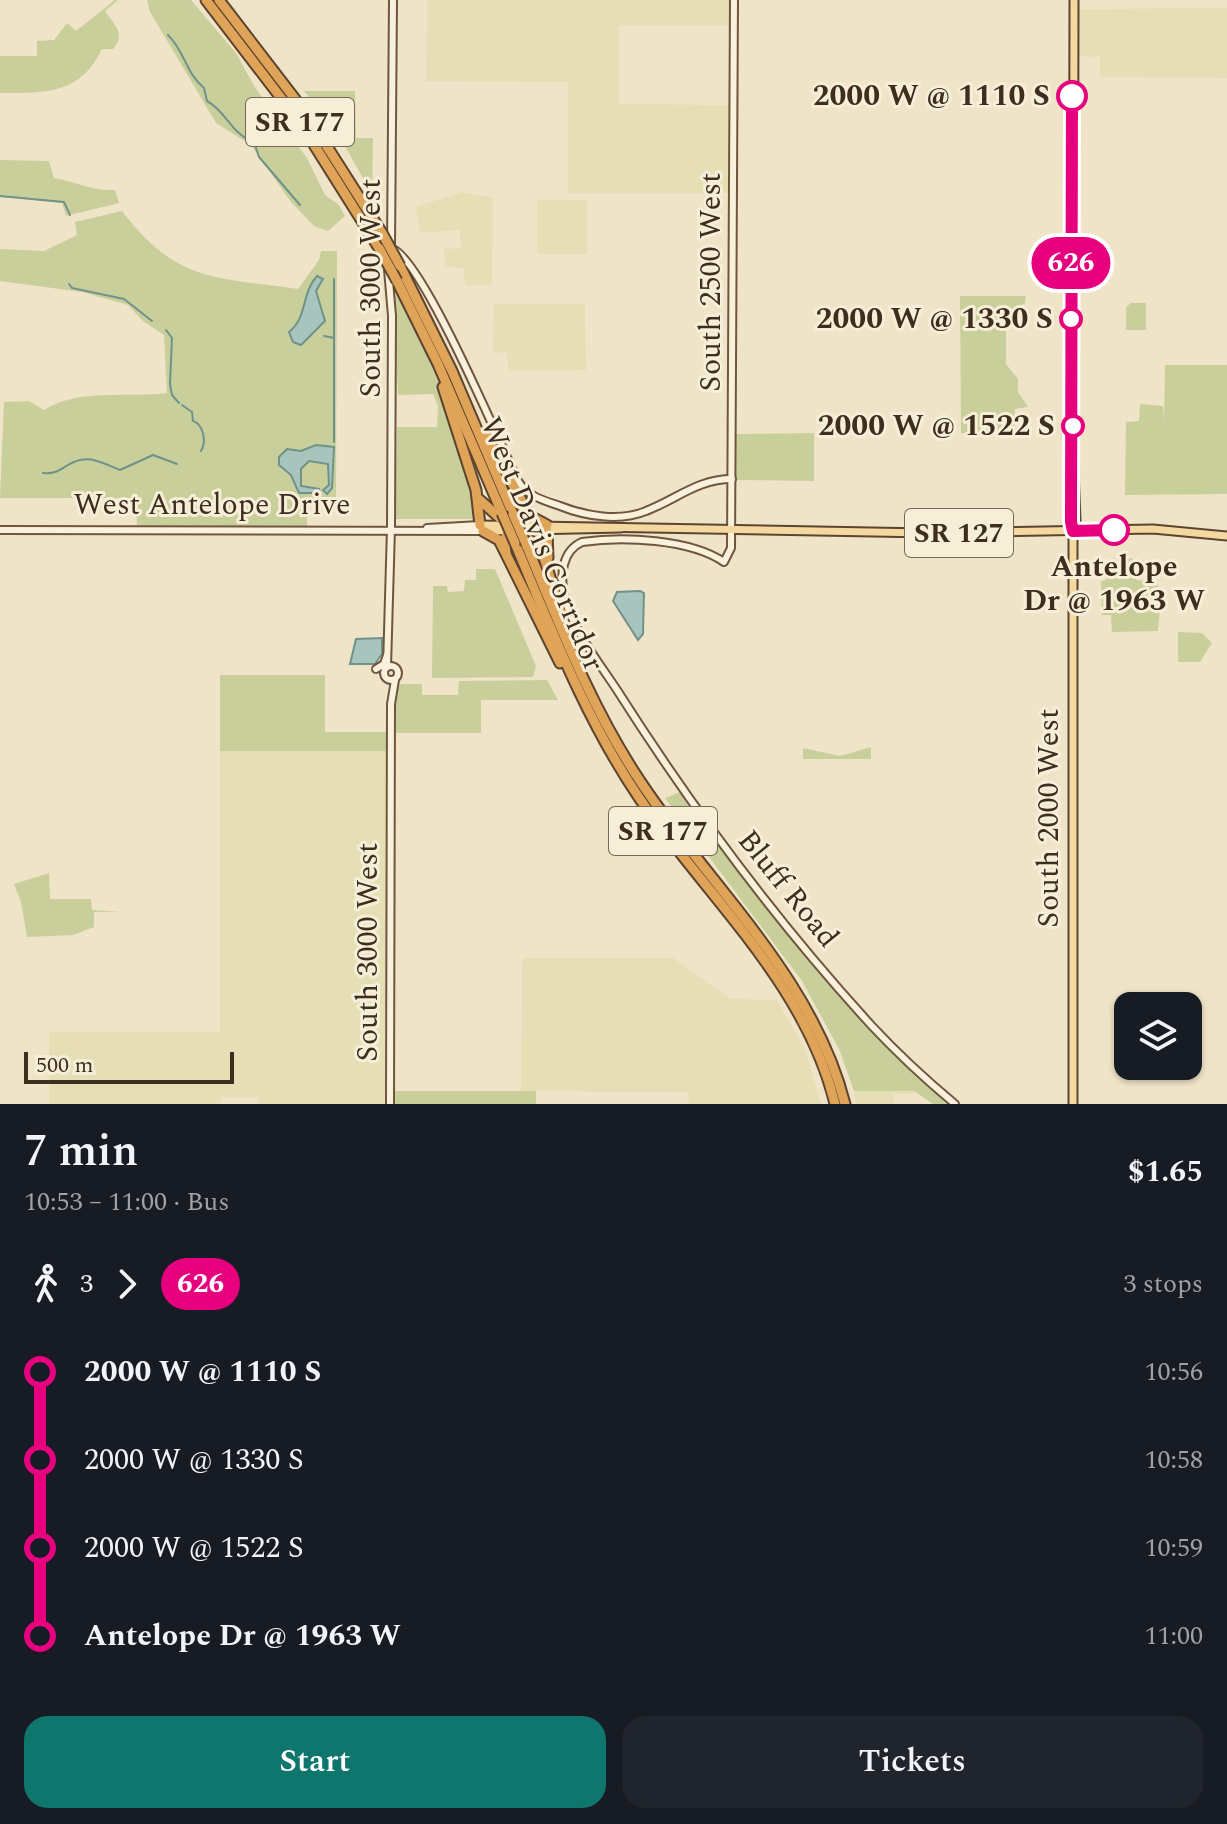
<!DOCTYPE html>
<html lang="en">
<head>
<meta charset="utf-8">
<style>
	body { margin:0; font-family:Spectral,serif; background:#20242c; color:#f1f3f6; height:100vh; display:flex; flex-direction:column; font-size:30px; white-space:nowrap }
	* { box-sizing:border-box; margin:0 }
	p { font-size:26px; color:#9ea1a6 }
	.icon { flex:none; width:44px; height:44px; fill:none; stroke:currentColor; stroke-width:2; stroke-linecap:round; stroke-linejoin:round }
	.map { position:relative; height:1104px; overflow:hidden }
	.panel { display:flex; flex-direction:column; background:#171b24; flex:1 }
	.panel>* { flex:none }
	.badge { padding:0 16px; border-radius:26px; font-size:28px; line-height:52px }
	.controls { position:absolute; left:1114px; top:992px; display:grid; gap:16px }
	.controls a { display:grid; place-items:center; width:88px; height:88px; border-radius:16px; background:#171b24; box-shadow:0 2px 6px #0004; font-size:40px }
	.scale { position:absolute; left:24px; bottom:20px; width:210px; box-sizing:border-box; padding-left:8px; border:4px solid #3d2e20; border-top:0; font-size:22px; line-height:28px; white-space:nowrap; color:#3d2e20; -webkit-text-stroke:6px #f7eed8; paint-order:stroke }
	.map>.badge { position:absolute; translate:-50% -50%; box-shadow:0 0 0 4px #fff }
	.legs { display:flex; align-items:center; gap:12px; height:88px; padding:0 24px; font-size:26px }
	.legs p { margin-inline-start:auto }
	.headline { display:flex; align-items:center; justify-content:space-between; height:136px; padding:0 24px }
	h1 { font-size:44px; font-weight:600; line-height:60px }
	.button { display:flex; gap:16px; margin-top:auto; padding:16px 24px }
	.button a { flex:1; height:92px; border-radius:24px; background:#0f766e; color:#fff; font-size:32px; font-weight:600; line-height:92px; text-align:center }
	.button a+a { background:#20242c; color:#f1f3f6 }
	ul { padding:0 24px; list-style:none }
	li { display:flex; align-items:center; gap:28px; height:88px; font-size:30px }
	li i { display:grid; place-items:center; width:12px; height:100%; margin:0 10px; background:currentColor }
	li i::after { content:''; width:20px; height:20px; margin:-10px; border:6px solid; border-radius:50%; background:#171b24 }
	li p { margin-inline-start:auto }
	li:first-child i { background:linear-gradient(#0000 50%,currentColor 0) }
	li:last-child i { background:linear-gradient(currentColor 50%,#0000 0) }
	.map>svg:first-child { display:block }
	.farmland { fill:#e6deb5 }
	.green { fill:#c9cf9b }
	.water { fill:#a9c4bc; stroke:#6f938a; stroke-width:2 }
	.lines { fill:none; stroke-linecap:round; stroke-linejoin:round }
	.stream { stroke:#6f938a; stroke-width:2 }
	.secondary-casing { stroke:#6f573f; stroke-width:10 }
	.primary-casing { stroke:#5b4430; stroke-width:11 }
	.highway-casing { stroke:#5b4430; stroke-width:13 }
	.secondary { stroke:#faf1dc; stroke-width:6 }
	.primary { stroke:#f3d9a0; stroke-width:7 }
	.highway { stroke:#e0a458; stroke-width:9 }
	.highway-bridge-casing { stroke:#5b4430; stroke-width:13; stroke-linecap:butt }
	.highway-bridge { stroke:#e0a458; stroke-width:9 }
	.line-1-casing { stroke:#fff; stroke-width:18 }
	.line-1 { stroke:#e6007e; stroke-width:12 }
	.stop-1-dot { fill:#fff; stroke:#e6007e; stroke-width:4 }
	.labels { text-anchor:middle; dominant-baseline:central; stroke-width:6; stroke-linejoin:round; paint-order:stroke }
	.shield { fill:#f7eed8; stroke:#756857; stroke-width:2 }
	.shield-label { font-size:28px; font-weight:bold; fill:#3d2e20 }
	.stop-label { font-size:30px; font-weight:bold; fill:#3d2e20; stroke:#f7eed8; text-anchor:end }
	.street-label { font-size:30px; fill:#3d2e20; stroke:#f7eed8 }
</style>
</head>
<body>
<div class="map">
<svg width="1227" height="1104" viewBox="0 0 1227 1104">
	<rect width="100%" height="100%" fill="#f0e4c8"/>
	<g class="farmland">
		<path d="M 427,0 L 730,0 L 730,25 L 619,25 L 619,104 L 729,105 L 729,193 L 568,193 L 568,82 L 426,81 Z"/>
		<path d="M 1227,8 L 1227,78 L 1100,77 L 1100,57 L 1077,56 L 1077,9 Z"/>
		<path d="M 462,192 L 493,198 L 492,285 L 465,285 L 464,268 L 445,267 L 444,249 L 461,248 L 460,230 L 420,233 L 416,207 Z"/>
		<rect x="537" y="200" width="50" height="54"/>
		<path d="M 494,304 L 585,304 L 586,370 L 508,371 L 507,353 L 493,352 Z"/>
		<path d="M 220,751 L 387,751 L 387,1104 L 259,1104 L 259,1097 L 221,1097 L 220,1104 L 49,1104 L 49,1032 L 220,1032 Z"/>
		<path d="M 522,958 L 673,958 L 731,999 L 777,1000 L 805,1049 L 821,1104 L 689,1104 L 688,1092 L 521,1091 Z"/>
		<path d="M 854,1091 L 914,1091 L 912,1094 L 894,1094 L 894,1104 L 856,1104 Z"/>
	</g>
	<g class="green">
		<path d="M 115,0 L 118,0 L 105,11 C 115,25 126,35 113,49 L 102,49 C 80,95 45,93 0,93 L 0,56 L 37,56 L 37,41 L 54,40 L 67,23 L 76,31 Z"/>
		<path d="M 147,0 L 191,0 L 236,53 L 254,86 L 307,158 L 325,195 L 339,205 L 345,216 L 328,231 L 314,226 L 291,202 L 251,145 L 216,123 L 150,12 Z"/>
		<path d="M 304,91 L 355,91 L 356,138 L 373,138 L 372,194 L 337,132 Z"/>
		<path d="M 0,160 L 49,161 L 54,178 C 76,182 93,191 115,190 L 119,203 L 66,216 L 62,203 L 0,197 Z"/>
		<path d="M 122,211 C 177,283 215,277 298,289 L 319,260 L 321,251 L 337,251 L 336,501 L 307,501 L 307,526 L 137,527 L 136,498 L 0,498 L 4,402 L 29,401 L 44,410 C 78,388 128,398 167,393 L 164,335 L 143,321 L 128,305 L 82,292 L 0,281 L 0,249 L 44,251 L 77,235 L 75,222 Z"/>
		<path d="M 393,279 C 431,355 464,435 478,519 L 395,519 L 397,427 L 437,427 L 438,406 L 433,394 L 398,395 Z"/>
		<path d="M 960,296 L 1026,296 L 1025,303 L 1008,315 L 1013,320 L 1006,329 L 1006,364 L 1018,379 L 1018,392 L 1028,407 L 1015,409 L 1014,433 L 961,433 Z"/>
		<path d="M 1131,303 L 1146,303 L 1146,330 L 1126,330 L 1126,307 Z"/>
		<path d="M 1165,365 L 1227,365 L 1227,494 L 1125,495 L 1126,422 L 1139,421 L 1140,404 L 1163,406 L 1164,422 Z"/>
		<path d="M 814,433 L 814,481 L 735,480 L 736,434 Z"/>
		<path d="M 1122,557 L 1134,559 L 1137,580 L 1151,581 L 1162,589 L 1158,631 L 1112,632 L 1111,615 L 1102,615 L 1101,581 L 1106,580 L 1106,564 L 1119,564 Z"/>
		<path d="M 476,569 L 495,569 L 536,666 L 533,677 L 432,678 L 433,586 L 447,586 L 448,592 L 464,591 L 465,580 L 476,580 Z"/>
		<path d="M 1178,632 L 1202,633 L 1212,643 L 1200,662 L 1178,662 Z"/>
		<path d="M 220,675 L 325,675 L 325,732 L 388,732 L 387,751 L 220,751 Z"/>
		<path d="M 547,680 L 558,700 L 481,700 L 481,733 L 394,733 L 394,687 L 397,684 L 422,684 L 422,695 L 458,695 L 459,681 Z"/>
		<path d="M 871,747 L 871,759 L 803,759 L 803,748 L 840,756 Z"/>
		<path d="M 680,792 L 844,999 L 946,1104 L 933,1104 L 914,1091 L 854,1091 L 839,1049 L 802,981 L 665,798 Z"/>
		<path d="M 49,873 L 50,899 L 91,899 L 92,910 L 121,912 L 94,912 L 94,927 L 73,935 L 27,937 L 21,902 L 14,884 Z"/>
		<rect x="393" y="1091" width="143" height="13"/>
	</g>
	<g class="water">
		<path d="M 317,276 L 323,279 L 316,291 L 325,321 L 301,345 L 293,342 L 289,332 C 308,317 301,293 317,276 Z"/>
		<path d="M 316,445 L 334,447 L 332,488 L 327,494 L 323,490 L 329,485 L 328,464 L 309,461 L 301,469 L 301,486 L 319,489 L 320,493 L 299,493 L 291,475 L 279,465 L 279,457 L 287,449 L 301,451 Z"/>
		<path d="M 640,591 L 644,593 L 643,634 L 638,640 L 613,601 L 617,592 Z"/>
		<path d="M 382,638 L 382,654 L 375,664 L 350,664 L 356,639 Z"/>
	</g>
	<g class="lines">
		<g class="stream">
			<path d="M 168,35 C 186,53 185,72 204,88 L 207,101 C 227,112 231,134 254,142 L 259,157 L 300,205"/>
			<path d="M 0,196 L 64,202 L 70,215"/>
			<path d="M 69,284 L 72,288 L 124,299 L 152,321"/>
			<path d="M 166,330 L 172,338 L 170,384 L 172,395 L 179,403"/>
			<path d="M 324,336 L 334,338"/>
			<path d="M 182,405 L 192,412 L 193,421 C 203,424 207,441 201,451"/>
			<path d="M 334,442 L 334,279"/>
			<path d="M 43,473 C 61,475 65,463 80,460 C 94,457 107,465 120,470 L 153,455 L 177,464"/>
		</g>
		<g class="secondary-casing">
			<g id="secondary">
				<path d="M 734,0 L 731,548 L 724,562 C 690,539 623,536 582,542 C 562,551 560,575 564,595 C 572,629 598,661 617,690 C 692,808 777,922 871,1025 C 897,1053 925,1079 955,1104"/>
				<path d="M 391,246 L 393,0"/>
				<path d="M 391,248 C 421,255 500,444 518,481 C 528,497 543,500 560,506 C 585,516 620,522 646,511 C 677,499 698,479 732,479"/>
				<path d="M 388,269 L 392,316 L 391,529"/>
				<path d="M 427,528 L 480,525"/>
				<path d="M 0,530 L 483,531"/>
				<circle cx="391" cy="673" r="7"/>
				<path d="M 387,667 L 391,528"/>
				<path d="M 376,669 L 384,664 L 387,655"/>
				<path d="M 390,1104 L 391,704 L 395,680"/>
			</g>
		</g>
		<g class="primary-casing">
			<g id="primary">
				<path d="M 480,525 L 928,533 L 1153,529 L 1227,536"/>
				<path d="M 1073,529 L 1074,0"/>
				<path d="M 486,531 L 621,528"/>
				<path d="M 1073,1104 L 1073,539 L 1076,521 L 1073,442"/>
			</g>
		</g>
		<g class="highway-casing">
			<g id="highway">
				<path d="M 206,0 L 301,124 L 379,248"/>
				<path d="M 219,0 L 305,112 L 382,233"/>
				<path d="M 400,266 L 452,371 L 513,514"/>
				<path d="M 397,281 L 438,364 L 502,513"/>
				<path d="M 443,387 L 476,490 L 480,525"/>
				<path d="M 486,436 L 530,516 L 547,525"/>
				<path d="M 480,500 L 514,531 L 523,518 L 523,508"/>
				<path d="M 483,531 L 499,540 L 560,663"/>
				<path d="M 547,531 L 548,558"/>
				<path d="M 515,543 C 552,631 586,720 640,799 C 708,898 806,984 835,1104"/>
				<path d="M 526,544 C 560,626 592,710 642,784 C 712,889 813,978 845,1104"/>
				<path d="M 506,553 L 504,540 L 513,525 L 542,551 L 562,616"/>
			</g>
		</g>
		<use href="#secondary" class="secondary"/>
		<use href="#primary" class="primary"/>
		<use href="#highway" class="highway"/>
		<g class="highway-bridge-casing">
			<g id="highway-bridge">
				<path d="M 382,233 L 400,266"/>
				<path d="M 379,248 L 397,281"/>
				<path d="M 502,513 L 515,543"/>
				<path d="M 513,514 L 526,544"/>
			</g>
		</g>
		<use href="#highway-bridge" class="highway-bridge"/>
	</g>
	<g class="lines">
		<g class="line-1-casing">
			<path id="line-1" d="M 1072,96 L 1071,522 L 1073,531 L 1114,530"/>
		</g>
		<use href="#line-1" class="line-1"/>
	</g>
	<g class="stop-1-dot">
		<circle cx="1072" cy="96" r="14"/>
		<circle cx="1071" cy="319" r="10"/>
		<circle cx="1073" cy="426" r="10"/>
		<circle cx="1114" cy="530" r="14"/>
	</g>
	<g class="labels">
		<g class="shield">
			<rect x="246" y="98" width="108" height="48" rx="6"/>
			<rect x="905" y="509" width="108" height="48" rx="6"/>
			<rect x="609" y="807" width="108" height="48" rx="6"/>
		</g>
		<g class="shield-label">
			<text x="300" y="122">SR 177</text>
			<text x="959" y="533">SR 127</text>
			<text x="663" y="831">SR 177</text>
		</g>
		<g class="stop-label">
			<text x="1050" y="96">2000 W @ 1110 S</text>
			<text x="1053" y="319">2000 W @ 1330 S</text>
			<text x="1055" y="426">2000 W @ 1522 S</text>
			<text x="1114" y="567" text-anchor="middle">Antelope<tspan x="1114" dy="34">Dr @ 1963 W</tspan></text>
		</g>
		<g class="street-label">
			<text transform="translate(711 282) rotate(-90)">South 2500 West</text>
			<text transform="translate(371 288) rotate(-90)">South 3000 West</text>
			<text x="212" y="505">West Antelope Drive</text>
			<text transform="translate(542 544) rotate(67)">West Davis Corridor</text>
			<text transform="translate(1049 818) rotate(-90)">South 2000 West</text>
			<text transform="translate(788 889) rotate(51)">Bluff Road</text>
			<text transform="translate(368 952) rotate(-90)">South 3000 West</text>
		</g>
	</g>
</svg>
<div class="controls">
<a><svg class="icon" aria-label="layers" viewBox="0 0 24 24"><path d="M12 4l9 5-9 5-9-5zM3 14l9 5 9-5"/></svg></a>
</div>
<div class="scale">500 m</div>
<b class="badge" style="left:1071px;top:263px;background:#e6007e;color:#fff">626</b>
</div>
<section class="panel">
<div class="headline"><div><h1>7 min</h1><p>10:53 – 11:00 · Bus</p></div><b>$1.65</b></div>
<div class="legs"><svg class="icon" aria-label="walk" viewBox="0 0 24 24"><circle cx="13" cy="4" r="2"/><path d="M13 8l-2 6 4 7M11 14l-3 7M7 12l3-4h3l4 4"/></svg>3<svg class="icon" aria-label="forward" viewBox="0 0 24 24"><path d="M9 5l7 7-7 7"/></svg><b class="badge" style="background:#e6007e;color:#fff">626</b><p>3 stops</p></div>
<ul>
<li><i style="color:#e6007e"></i><b>2000 W @ 1110 S</b><p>10:56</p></li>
<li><i style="color:#e6007e"></i><span>2000 W @ 1330 S</span><p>10:58</p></li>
<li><i style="color:#e6007e"></i><span>2000 W @ 1522 S</span><p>10:59</p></li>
<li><i style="color:#e6007e"></i><b>Antelope Dr @ 1963 W</b><p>11:00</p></li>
</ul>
<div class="button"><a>Start</a><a>Tickets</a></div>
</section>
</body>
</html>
